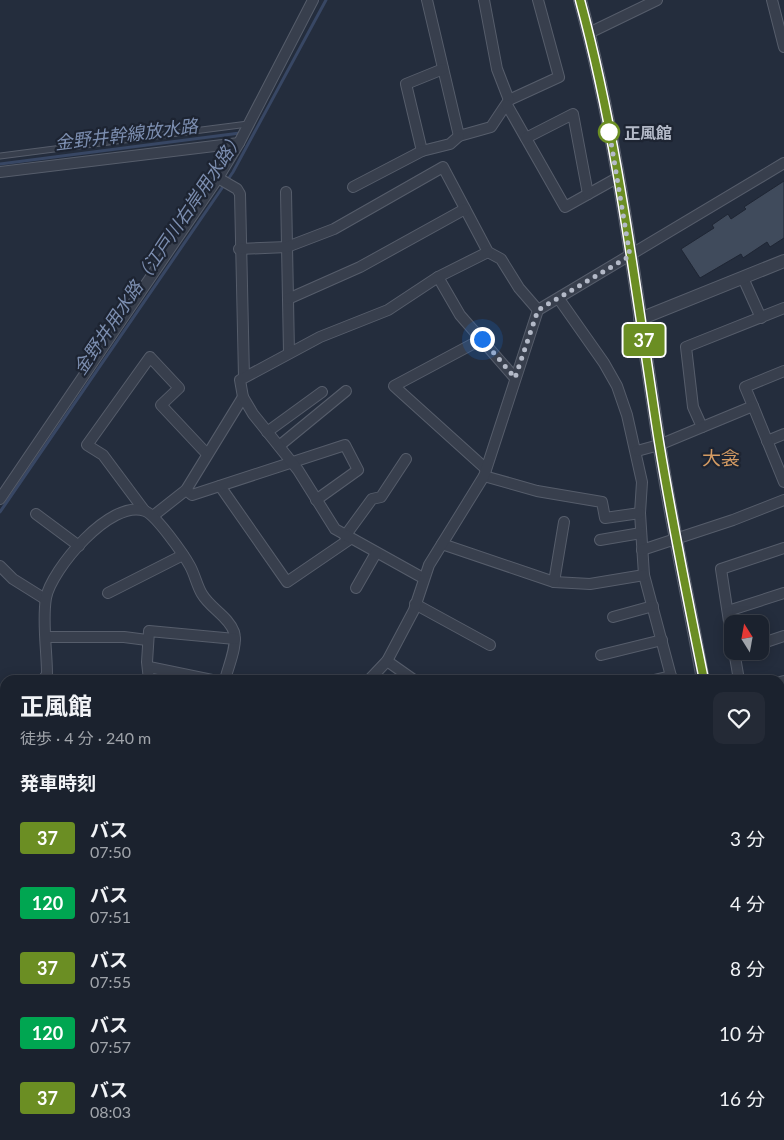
<!DOCTYPE html>
<html lang="ja">
<head>
<meta charset="utf-8">
<style>
	body { margin:0; font-family:Lato,"Noto Sans JP",sans-serif; background:#242a36; color:#f1f3f6; height:100vh; display:flex; flex-direction:column; font-size:19px; white-space:nowrap }
	* { box-sizing:border-box; margin:0 }
	p { font-size:16px; color:#a0a4aa }
	.icon { flex:none; width:28px; height:28px; fill:none; stroke:currentColor; stroke-width:2; stroke-linecap:round; stroke-linejoin:round }
	.map { position:relative; flex:1; overflow:hidden }
	.drawer { position:absolute; left:0px; top:675px; width:785px; height:465px; display:flex; flex-direction:column; background:#1b222e; border-radius:15px 15px 0 0; box-shadow:0 2px 12px #0003,0 0 0 1px #393f4a }
	.drawer>* { flex:none }
	.badge { padding:0 10px; border-radius:4px; font-size:18px; line-height:32px }
	.needle { width:32px; rotate:349deg }
	.buttons { position:absolute; left:724px; top:615px; display:grid; gap:10px }
	.buttons a { display:grid; place-items:center; width:45px; height:45px; border-radius:10px; background:#1b222e; box-shadow:0 2px 12px #0003,0 0 0 1px #393f4a; font-size:25px }
	.you { position:absolute; width:25px; height:25px; margin:-12px; border:4px solid #fff; border-radius:50%; background:#1a73e8; box-shadow:0 0 0 8px #1a73e833 }
	.map>.badge { position:absolute; translate:-50% -50%; box-shadow:0 0 0 2px #fff }
	h2 { padding:0 20px; font-size:19px; line-height:45px }
	.round { display:grid; place-items:center; flex:none; width:52px; height:52px; border-radius:10px; background:#242a36 }
	.overview { display:flex; align-items:center; justify-content:space-between; height:85px; padding:0 20px }
	h1 { font-size:24px; font-weight:700; line-height:38px }
	ul { padding:0; list-style:none }
	li { display:flex; align-items:center; gap:15px; height:65px; padding:0 20px }
	li div { flex:1 }
	li b { display:block; font-size:19px }
	li em { font-style:normal }
	li .badge { min-width:55px; font-weight:700; text-align:center }
	.map>svg:first-child { display:block }
	.lines { fill:none; stroke-linecap:round; stroke-linejoin:round }
	.stream { stroke:#384764; stroke-width:3 }
	.building { fill:#404b5c; stroke:#1f2634 }
	.service-casing { stroke:#565d6b; stroke-width:7 }
	.minor-casing { stroke:#565d6b; stroke-width:12 }
	.tertiary-casing { stroke:#565d6b; stroke-width:14 }
	.primary-casing { stroke:#414856; stroke-width:18 }
	.service { stroke:#383f4d; stroke-width:5 }
	.minor { stroke:#383f4d; stroke-width:10 }
	.tertiary { stroke:#383f4d; stroke-width:12 }
	.primary { stroke:#565e6d; stroke-width:16 }
	.rail { stroke:#5a6374; stroke-width:3; stroke-dasharray:5 5; stroke-linecap:butt }
	.line-casing { stroke:#fff; stroke-width:11 }
	.line { stroke:#6b8e23; stroke-width:8 }
	.walk { stroke:#b4bac8; stroke-width:5; stroke-dasharray:0 9 }
	.stop-dot { fill:#fff; stroke:#6b8e23; stroke-width:2.5 }
	.labels { text-anchor:middle; dominant-baseline:central; stroke-width:4.5; stroke-linejoin:round; paint-order:stroke }
	.stop-label { font-size:16px; font-weight:bold; fill:#b4bac8; stroke:#1d2432; text-anchor:start }
	.water-label { font-size:18px; font-style:italic; fill:#7c8eb0; stroke:#1d2432 }
	.quarter-label { font-size:19px; fill:#d49b63; stroke:#1d2432 }
</style>
</head>
<body>
<div class="map">
<svg width="784" height="1140" viewBox="0 0 784 1140">
	<rect width="100%" height="100%" fill="#242d3d"/>
	<g class="lines">
		<g class="stream">
			<path d="M 0,164 L 240,133"/>
			<path d="M 0,512 L 233,172 L 326,0"/>
			<path d="M 780,862 L 784,860"/>
			<path d="M 780,897 L 784,899"/>
			<path d="M 0,906 L 5,910"/>
			<path d="M 780,939 L 784,933"/>
			<path d="M 780,983 L 784,987"/>
			<path d="M 236,1135 L 236,1140"/>
		</g>
	</g>
	<path class="building" d="M 784,181 L 784,238 L 770,247 L 767,242 L 743,258 L 741,254 L 700,278 L 681,249 L 714,228 L 712,225 L 728,214 L 731,219 L 746,209 L 744,207 Z"/>
	<g class="lines">
		<g class="service-casing">
			<g id="service">
				<path d="M 0,156 L 248,124"/>
				<path d="M 780,835 L 784,833"/>
			</g>
		</g>
		<g class="minor-casing">
			<g id="minor">
				<path d="M 427,0 L 459,136 L 491,127 L 509,100 L 559,77 L 538,0"/>
				<path d="M 484,0 L 497,69 L 509,100"/>
				<path d="M 772,0 L 784,47"/>
				<path d="M 589,33 L 657,0"/>
				<path d="M 443,69 L 406,84 L 422,151 L 450,144 L 459,136"/>
				<path d="M 507,105 L 565,207 L 617,178"/>
				<path d="M 526,138 L 573,114 L 588,194"/>
				<path d="M 0,172 L 239,143"/>
				<path d="M 218,178 L 237,189 L 240,194 L 244,377"/>
				<path d="M 353,187 L 422,151"/>
				<path d="M 286,192 L 289,353"/>
				<path d="M 239,249 L 287,247 L 334,229 L 443,167 L 488,252 L 501,259 L 519,288 L 538,310"/>
				<path d="M 438,277 L 460,315 L 515,378"/>
				<path d="M 743,278 L 761,318"/>
				<path d="M 288,299 L 360,267 L 465,209"/>
				<path d="M 559,299 L 604,363 L 617,386 L 627,415 L 642,482 L 640,513 L 644,575 L 672,680"/>
				<path d="M 482,339 L 394,386 L 486,469"/>
				<path d="M 753,406 L 745,387 L 784,371"/>
				<path d="M 702,427 L 693,407 L 686,347 L 784,308"/>
				<path d="M 267,432 L 322,392"/>
				<path d="M 767,441 L 784,434"/>
				<path d="M 279,446 L 346,391"/>
				<path d="M 637,451 L 659,445 L 753,406 L 784,482"/>
				<path d="M 484,476 L 537,491 L 602,502 L 605,518 L 640,513"/>
				<path d="M 220,486 L 287,582 L 350,539"/>
				<path d="M 186,490 L 192,495 L 345,445 L 358,470 L 316,500"/>
				<path d="M 0,499 L 218,178 L 239,143 L 313,0"/>
				<path d="M 144,510 L 103,455 L 87,445 L 150,357 L 179,388 L 161,405 L 207,454"/>
				<path d="M 36,514 L 79,546"/>
				<path d="M 153,516 L 186,490 L 243,397"/>
				<path d="M 345,536 L 372,499 L 381,497 L 406,459"/>
				<path d="M 600,540 L 641,533"/>
				<path d="M 442,544 L 554,582 L 590,584 L 644,575"/>
				<path d="M 642,550 L 733,520 L 784,500"/>
				<path d="M 0,566 L 13,579 L 45,599"/>
				<path d="M 423,578 L 335,529 L 298,470 L 253,414 L 243,397 L 240,380 L 320,337 L 388,310 L 438,277 L 488,252"/>
				<path d="M 554,582 L 564,522"/>
				<path d="M 356,588 L 376,553"/>
				<path d="M 108,593 L 183,555"/>
				<path d="M 415,604 L 490,645"/>
				<path d="M 728,611 L 784,593"/>
				<path d="M 613,617 L 653,606"/>
				<path d="M 46,637 L 124,637 L 147,640"/>
				<path d="M 732,641 L 721,569 L 784,548"/>
				<path d="M 760,644 L 784,636"/>
				<path d="M 734,651 L 739,680"/>
				<path d="M 601,655 L 662,640"/>
				<path d="M 387,661 L 414,680"/>
				<path d="M 149,667 L 212,680"/>
				<path d="M 43,680 L 47,674 C 47,651 42,621 46,598 C 51,570 111,498 145,511 C 156,515 184,555 190,566 C 195,575 197,586 202,594 C 210,608 229,617 234,632 C 238,645 228,667 225,680"/>
				<path d="M 149,680 L 147,662 L 149,631 L 235,639"/>
				<path d="M 369,680 L 387,661 L 414,610 L 429,565 L 484,476 L 538,310 L 784,163"/>
				<path d="M 654,680 L 671,676"/>
				<path d="M 780,682 L 784,681"/>
				<path d="M 0,696 L 5,705"/>
				<path d="M 0,729 L 5,728"/>
				<path d="M 780,729 L 784,728"/>
				<path d="M 0,815 L 5,812"/>
				<path d="M 780,887 L 784,889"/>
				<path d="M 0,1055 L 5,1059"/>
				<path d="M 780,1064 L 784,1073"/>
				<path d="M 780,1126 L 784,1125"/>
				<path d="M 122,1135 L 130,1140"/>
				<path d="M 250,1135 L 250,1140"/>
				<path d="M 565,1135 L 567,1140"/>
				<path d="M 672,1135 L 673,1140"/>
				<path d="M 737,1135 L 757,1137 L 762,1140"/>
				<path d="M 412,1140 L 474,1135"/>
				<path d="M 714,1140 L 723,1135"/>
			</g>
		</g>
		<g class="tertiary-casing">
			<g id="tertiary">
				<path d="M 580,0 C 619,144 636,295 659,442 C 671,522 689,601 703,680"/>
				<path d="M 640,319 L 784,261"/>
				<path d="M 780,769 L 784,768"/>
			</g>
		</g>
		<g class="primary-casing">
			<g id="primary">
				<path d="M 0,919 L 5,923"/>
				<path d="M 150,1135 L 158,1140"/>
			</g>
		</g>
		<use href="#service" class="service"/>
		<use href="#minor" class="minor"/>
		<use href="#tertiary" class="tertiary"/>
		<use href="#primary" class="primary"/>
		<g class="rail">
			<path d="M 780,781 L 784,780"/>
			<path d="M 0,988 L 5,988"/>
		</g>
	</g>
	<g class="lines">
		<g class="line-casing">
			<path id="line" d="M 580,0 C 619,144 636,295 659,442 C 672,522 688,601 704,680"/>
		</g>
		<use href="#line" class="line"/>
		<path class="walk" d="M 482,339 L 515,378 L 538,310 L 630,256 L 608,124 L 609,132"/>
	</g>
	<circle class="stop-dot" cx="609" cy="132" r="10"/>
	<g class="labels">
		<g class="stop-label">
			<text x="624" y="132">正風館</text>
		</g>
		<g class="water-label">
			<text transform="translate(126 134) rotate(-7)">金野井幹線放水路</text>
			<text transform="translate(158 253) rotate(-56)">金野井用水路（江戸川右岸用水路）</text>
		</g>
		<g class="quarter-label">
			<text x="721" y="457">大衾</text>
		</g>
	</g>
</svg>
<div class="buttons">
<a><svg class="needle" viewBox="-14 -14 28 28"><path d="M0-13l5 13h-10z" fill="#e53935"/><path d="M0 13l5-13h-10z" fill="#a0a4aa"/></svg></a>
</div>
<div class="you" style="left:482px;top:339px"></div>
<b class="badge" style="left:644px;top:340px;background:#6b8e23;color:#fff">37</b>
<section class="drawer">
<div class="overview"><div><h1>正風館</h1><p>徒歩 · 4 分 · 240 m</p></div><a class="round"><svg class="icon" aria-label="heart" viewBox="0 0 24 24"><path d="M12 20l-8-8c-3-5 5-10 8-4 3-6 11-1 8 4z"/></svg></a></div>
<h2>発車時刻</h2>
<ul>
<li><span class="badge" style="background:#6b8e23;color:#fff">37</span><div><b>バス</b><p>07:50</p></div><em>3 分</em></li>
<li><span class="badge" style="background:#00a651;color:#fff">120</span><div><b>バス</b><p>07:51</p></div><em>4 分</em></li>
<li><span class="badge" style="background:#6b8e23;color:#fff">37</span><div><b>バス</b><p>07:55</p></div><em>8 分</em></li>
<li><span class="badge" style="background:#00a651;color:#fff">120</span><div><b>バス</b><p>07:57</p></div><em>10 分</em></li>
<li><span class="badge" style="background:#6b8e23;color:#fff">37</span><div><b>バス</b><p>08:03</p></div><em>16 分</em></li>
</ul>
</section>
</div>
</body>
</html>
